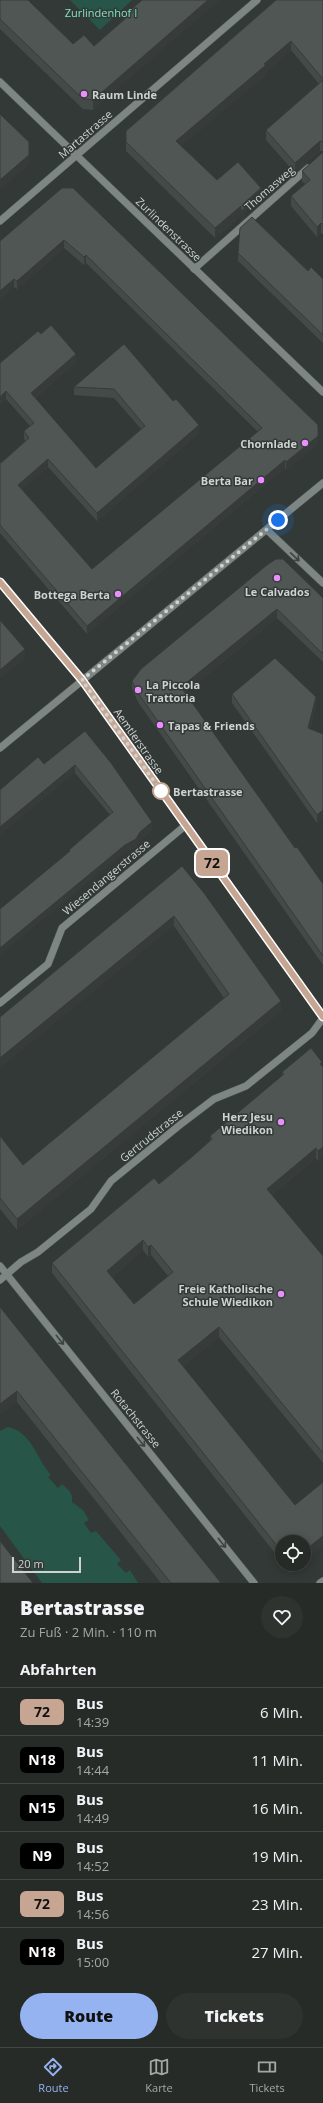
<!DOCTYPE html>
<html lang="de">
<head>
<meta charset="utf-8">
<style>
	body { margin:0; font-family:"Open Sans",sans-serif; background:#2e3330; color:#f1f3f6; height:100vh; display:flex; flex-direction:column; font-size:15px; white-space:nowrap }
	* { box-sizing:border-box; margin:0 }
	p { font-size:13px; color:#a4a7a8 }
	.icon { flex:none; width:22px; height:22px; fill:none; stroke:currentColor; stroke-width:2; stroke-linecap:round; stroke-linejoin:round }
	.map { position:relative; height:1583px; overflow:hidden }
	.sheet { display:flex; flex-direction:column; background:#262b28; flex:1 }
	.sheet>* { flex:none }
	.badge { padding:0 8px; border-radius:6px; font-size:14px; line-height:26px }
	.tools { position:absolute; left:275px; top:1535px; display:grid; gap:8px }
	.tools a { display:grid; place-items:center; width:36px; height:36px; border-radius:50%; background:#262b28; box-shadow:0 2px 10px #0003,0 0 0 1px #424745; font-size:20px }
	.scale { position:absolute; left:12px; bottom:10px; width:69px; box-sizing:border-box; padding-left:4px; border:2px solid #ced2d0; border-top:0; font-size:11px; line-height:14px; white-space:nowrap; color:#ced2d0; -webkit-text-stroke:3px #323936; paint-order:stroke }
	.you { position:absolute; width:20px; height:20px; margin:-10px; border:3px solid #fff; border-radius:50%; background:#1a73e8; box-shadow:0 0 0 6px #1a73e833 }
	.map>.badge { position:absolute; translate:-50% -50%; box-shadow:0 0 0 2px #fff }
	h2 { padding:0 20px; font-size:15px; line-height:36px }
	.round { display:grid; place-items:center; flex:none; width:42px; height:42px; border-radius:21px; background:#2e3330 }
	.overview { display:flex; align-items:center; justify-content:space-between; height:68px; padding:0 20px }
	h1 { font-size:19px; font-weight:800; line-height:30px }
	.primary-button { display:flex; gap:8px; margin-top:auto; padding:8px 20px }
	.primary-button a { flex:1; height:46px; border-radius:24px; background:#95b2f1; color:#111; font-size:16px; font-weight:800; line-height:46px; text-align:center }
	.primary-button a+a { background:#2e3330; color:#f1f3f6 }
	ul { padding:0; list-style:none }
	li { display:flex; align-items:center; gap:12px; height:48px; padding:0 20px; border-top:1px solid #424745 }
	li div { flex:1 }
	li b { display:block; font-size:15px }
	li em { font-style:normal }
	li .badge { min-width:44px; font-weight:700; text-align:center }
	.menu { display:flex; justify-content:space-around; align-items:center; height:56px; border-top:1px solid #424745; background:#262b28; font-size:11px; color:#a4a7a8 }
	.menu a { display:grid; justify-items:center; gap:2px }
	.menu .selected { color:#95b2f1 }
	.map>svg:first-child { display:block }
	.green { fill:#275547 }
	.lines { fill:none; stroke-linecap:round; stroke-linejoin:round }
	.minor-casing { stroke:#505553; stroke-width:8 }
	.minor { stroke:#7e8683; stroke-width:7 }
	.wall { fill:#444a47; fill-rule:evenodd }
	.shaded-wall { fill:#373c3a }
	.building { fill:#4f5653; stroke:#373c3a; fill-rule:evenodd }
	.oneway { stroke:#3d4542 }
	.line-casing { stroke:#fff; stroke-width:9 }
	.line { stroke:#c6a693; stroke-width:6 }
	.walk { stroke:#ced2d0; stroke-width:4; stroke-dasharray:0 7.2 }
	.poi-dot { fill:#ea8dfd; stroke:#323936; stroke-width:1.5 }
	.stop-dot { fill:#fff; stroke:#c6a693; stroke-width:2 }
	.labels { text-anchor:middle; dominant-baseline:central; stroke-width:3; stroke-linejoin:round; paint-order:stroke }
	.park-label { font-size:11px; fill:#81e1c1; stroke:#323936 }
	.poi-label { font-size:11px; font-weight:bold; fill:#ced2d0; stroke:#323936; text-anchor:end }
	.street-label { font-size:11px; fill:#ced2d0; stroke:#323936 }
	.stop-label { font-size:11px; font-weight:bold; fill:#ced2d0; stroke:#323936; text-anchor:start }
</style>
</head>
<body>
<div class="map">
<svg width="323" height="1583" viewBox="0 0 323 1583">
	<rect width="100%" height="100%" fill="#323936"/>
	<g class="green">
		<path d="M 70,0 L 132,0 L 100,30 Z"/>
		<path d="M 8,1427 C 32,1432 36,1458 51,1475 L 48,1477 L 58,1488 L 62,1484 C 69,1490 73,1493 72,1502 L 83,1510 L 89,1520 L 84,1523 L 91,1533 L 96,1531 L 121,1560 L 117,1564 L 126,1573 L 130,1570 L 138,1583 L 42,1583 L 0,1526 L 0,1431 Z"/>
	</g>
	<g class="lines">
		<g class="minor-casing">
			<g id="minor">
				<path d="M 0,82 L 323,392"/>
				<path d="M 0,221 L 257,0"/>
				<path d="M 194,269 L 308,168"/>
				<path d="M 267,530 L 323,583"/>
				<path d="M 0,582 L 82,680 L 323,1017"/>
				<path d="M 0,748 L 323,483"/>
				<path d="M 0,1003 L 48,964 L 62,928 L 186,825"/>
				<path d="M 0,1266 L 254,1583"/>
				<path d="M 0,1280 L 21,1262 L 38,1252 L 91,1209 L 111,1181 L 181,1124 L 214,1099 L 246,1086 L 312,1033 L 323,1018"/>
				<path d="M 320,1583 L 323,1581"/>
			</g>
		</g>
		<use href="#minor" class="minor"/>
	</g>
	<g class="wall">
		<path d="M 0,0 L 73,44 L 94,46 L 124,20 L 124,16 L 142,0 L 93,110 L 83,109 L 0,29 Z"/>
		<path d="M 323,0 L 323,151 L 320,151 L 295,173 L 266,140 L 266,130 L 319,84 L 291,50 L 266,72 L 266,75 L 181,146 L 217,180 L 261,198 L 245,212 L 245,217 L 241,221 L 241,216 L 215,238 L 126,151 L 126,131 Z"/>
		<path d="M 323,152 L 323,234 L 321,233 L 317,237 L 291,206 L 291,196 L 305,184 L 302,181 L 302,171 Z"/>
		<path d="M 62,188 L 318,444 L 286,470 L 285,468 L 87,634 L 0,533 L 0,461 L 1,463 L 25,441 L 24,439 L 24,431 L 30,426 L 6,399 L 0,363 L 41,334 L 76,362 L 35,398 L 96,468 L 141,429 L 114,398 L 74,395 L 74,387 L 124,344 L 199,433 L 97,521 L 48,467 L 22,489 L 92,569 L 258,432 L 86,263 L 84,265 L 64,248 L 17,289 L 14,287 L 0,299 Z"/>
		<path d="M 238,253 L 308,271 L 323,279 L 323,343 L 238,261 Z"/>
		<path d="M 267,565 L 323,598 L 323,662 L 277,618 L 185,693 L 295,848 L 323,884 L 323,965 L 138,702 L 132,689 L 132,681 Z"/>
		<path d="M 232,694 L 316,706 L 310,729 L 323,734 L 323,819 L 317,823 L 232,703 Z"/>
		<path d="M 85,731 L 152,830 L 140,840 L 136,847 L 125,852 L 69,852 L 69,850 L 110,815 L 75,773 L 44,764 Z"/>
		<path d="M 204,893 L 281,1011 L 17,1230 L 0,1209 L 0,1136 L 23,1165 L 224,998 L 174,926 L 0,1017 Z"/>
		<path d="M 322,1066 L 323,1067 L 323,1157 L 318,1161 L 316,1158 L 272,1195 L 323,1256 L 323,1463 L 219,1337 L 183,1366 L 282,1542 L 282,1562 L 52,1273 L 52,1263 L 159,1184 L 210,1142 L 210,1136 L 282,1076 L 282,1072 ZM 143,1250 L 148,1257 L 151,1255 L 168,1276 L 134,1304 L 112,1277 Z"/>
		<path d="M 0,1307 L 221,1583 L 161,1583 L 17,1402 Z"/>
		<path d="M 284,1564 L 301,1564 L 290,1573 Z"/>
	</g>
	<g class="shaded-wall">
		<path d="M 208,0 L 220,0 L 93,110 L 93,100 Z"/>
		<path d="M 291,41 L 291,50 L 266,72 L 266,75 L 176,151 L 176,141 Z"/>
		<path d="M 320,141 L 320,151 L 295,173 L 295,163 Z"/>
		<path d="M 29,155 L 29,165 L 0,190 L 0,180 Z"/>
		<path d="M 261,188 L 261,198 L 245,212 L 245,217 L 241,221 L 241,216 L 215,238 L 215,228 Z"/>
		<path d="M 321,223 L 321,233 L 317,237 L 317,227 Z"/>
		<path d="M 64,240 L 64,248 L 17,289 L 17,281 Z"/>
		<path d="M 86,255 L 86,263 L 84,265 L 84,257 Z"/>
		<path d="M 14,279 L 14,287 L 0,299 L 0,291 Z"/>
		<path d="M 76,354 L 76,362 L 31,401 L 31,393 Z"/>
		<path d="M 6,391 L 6,399 L 0,405 L 0,397 Z"/>
		<path d="M 199,425 L 199,433 L 97,521 L 97,513 Z"/>
		<path d="M 318,425 L 318,444 L 286,470 L 286,462 Z"/>
		<path d="M 48,459 L 48,467 L 18,493 L 18,485 Z"/>
		<path d="M 285,460 L 285,468 L 87,634 L 87,626 Z"/>
		<path d="M 277,609 L 277,618 L 181,696 L 181,687 Z"/>
		<path d="M 25,649 L 25,659 L 0,679 L 0,670 Z"/>
		<path d="M 316,697 L 316,706 L 308,737 L 308,728 Z"/>
		<path d="M 75,765 L 75,773 L 0,835 L 0,827 Z"/>
		<path d="M 323,810 L 323,819 L 317,823 L 317,815 Z"/>
		<path d="M 152,822 L 152,830 L 140,840 L 136,847 L 125,852 L 0,955 L 0,948 Z"/>
		<path d="M 174,916 L 174,926 L 0,1068 L 0,1058 Z"/>
		<path d="M 281,1001 L 281,1011 L 17,1230 L 17,1219 Z"/>
		<path d="M 323,1147 L 323,1157 L 318,1161 L 318,1151 Z"/>
		<path d="M 316,1148 L 316,1158 L 267,1199 L 267,1189 Z"/>
		<path d="M 143,1240 L 143,1250 L 107,1281 L 107,1271 Z"/>
		<path d="M 151,1245 L 151,1255 L 148,1257 L 148,1247 Z"/>
		<path d="M 219,1327 L 219,1337 L 178,1370 L 178,1360 Z"/>
		<path d="M 17,1391 L 17,1402 L 0,1415 L 0,1404 Z"/>
		<path d="M 323,1536 L 323,1546 L 304,1561 L 304,1551 Z"/>
		<path d="M 290,1564 L 301,1564 L 290,1573 Z"/>
	</g>
	<g class="building">
		<path d="M 0,0 L 28,0 L 73,44 L 84,35 L 94,46 L 126,18 L 124,16 L 142,0 L 208,0 L 93,100 L 83,99 L 0,19 Z"/>
		<path d="M 276,0 L 323,0 L 323,79 L 291,41 L 264,64 L 266,65 L 176,141 L 217,180 L 238,162 L 261,188 L 242,205 L 245,208 L 241,211 L 241,206 L 215,228 L 126,142 L 126,131 Z"/>
		<path d="M 323,80 L 323,142 L 320,141 L 295,163 L 266,130 Z"/>
		<path d="M 0,114 L 29,142 L 29,155 L 0,180 Z"/>
		<path d="M 323,152 L 323,225 L 321,223 L 317,227 L 291,196 L 310,180 L 302,171 Z"/>
		<path d="M 62,188 L 73,188 L 318,425 L 318,436 L 286,462 L 285,460 L 87,626 L 0,525 L 0,461 L 1,463 L 29,438 L 24,431 L 34,423 L 6,391 L 0,397 L 0,363 L 38,331 L 41,334 L 51,325 L 76,354 L 31,393 L 96,468 L 145,426 L 114,389 L 74,387 L 124,344 L 173,401 L 176,399 L 199,425 L 97,513 L 48,459 L 18,485 L 92,569 L 262,428 L 86,255 L 84,257 L 64,240 L 17,281 L 14,279 L 0,291 L 0,241 Z"/>
		<path d="M 252,217 L 308,271 L 311,267 L 323,279 L 323,335 L 238,253 L 240,228 Z"/>
		<path d="M 276,559 L 283,559 L 323,598 L 323,654 L 277,609 L 181,687 L 295,848 L 297,847 L 323,884 L 323,956 L 138,693 L 132,681 L 141,669 L 267,565 Z"/>
		<path d="M 0,620 L 25,649 L 0,670 Z"/>
		<path d="M 275,658 L 316,697 L 308,728 L 323,734 L 323,810 L 317,815 L 232,694 Z"/>
		<path d="M 85,731 L 111,763 L 152,822 L 140,832 L 136,839 L 125,845 L 0,948 L 0,909 L 70,851 L 69,850 L 113,812 L 75,765 L 0,827 L 0,790 L 38,757 L 44,764 Z"/>
		<path d="M 182,866 L 204,893 L 281,1001 L 17,1219 L 0,1198 L 0,1136 L 23,1165 L 229,994 L 174,916 L 0,1058 L 0,1017 Z"/>
		<path d="M 311,1048 L 322,1062 L 320,1064 L 323,1067 L 323,1147 L 318,1151 L 316,1148 L 267,1189 L 323,1256 L 323,1453 L 219,1327 L 178,1360 L 295,1505 L 323,1482 L 323,1536 L 304,1551 L 304,1542 L 282,1542 L 282,1552 L 52,1263 L 154,1178 L 159,1184 L 193,1156 L 212,1139 L 210,1136 L 284,1074 L 282,1072 ZM 143,1240 L 148,1247 L 151,1245 L 173,1272 L 134,1304 L 107,1271 Z"/>
		<path d="M 0,1307 L 221,1583 L 171,1583 L 17,1391 L 0,1404 Z"/>
		<path d="M 0,1541 L 33,1583 L 0,1583 Z"/>
	</g>
	<defs><path id="oneway-shaft" d="M-6 0H5M1.5-3L5.5 0L1.5 3" fill="none" stroke-width="1.6" stroke-linecap="round" stroke-linejoin="round"/></defs>
	<g class="oneway">
		<use href="#oneway-shaft" transform="translate(295 557) rotate(43)"/>
		<use href="#oneway-shaft" transform="translate(60 1340) rotate(51)"/>
		<use href="#oneway-shaft" transform="translate(141 1442) rotate(51)"/>
		<use href="#oneway-shaft" transform="translate(222 1543) rotate(51)"/>
	</g>
	<g class="lines">
		<g class="line-casing">
			<path id="line" d="M 0,582 L 82,680 L 323,1017"/>
		</g>
		<use href="#line" class="line"/>
		<path class="walk" d="M 161,791 L 82,680 L 278,520"/>
	</g>
	<g class="poi-dot">
		<circle cx="84" cy="94" r="4"/>
		<circle cx="305" cy="443" r="4"/>
		<circle cx="261" cy="480" r="4"/>
		<circle cx="277" cy="578" r="4"/>
		<circle cx="118" cy="594" r="4"/>
		<circle cx="138" cy="690" r="4"/>
		<circle cx="160" cy="725" r="4"/>
		<circle cx="281" cy="1122" r="4"/>
		<circle cx="281" cy="1294" r="4"/>
	</g>
	<circle class="stop-dot" cx="161" cy="791" r="8"/>
	<g class="labels">
		<g class="park-label">
			<text x="101" y="12">Zurlindenhof I</text>
		</g>
		<g class="poi-label">
			<text x="92" y="94" text-anchor="start">Raum Linde</text>
			<text x="297" y="443">Chornlade</text>
			<text x="253" y="480">Berta Bar</text>
			<text x="277" y="591" text-anchor="middle">Le Calvados</text>
			<text x="110" y="594">Bottega Berta</text>
			<text x="146" y="684" text-anchor="start">La Piccola<tspan x="146" dy="13">Trattoria</tspan></text>
			<text x="168" y="725" text-anchor="start">Tapas &amp; Friends</text>
			<text x="273" y="1116">Herz Jesu<tspan x="273" dy="13">Wiedikon</tspan></text>
			<text x="273" y="1288">Freie Katholische<tspan x="273" dy="13">Schule Wiedikon</tspan></text>
		</g>
		<g class="street-label">
			<text transform="translate(85 134) rotate(-41)">Martastrasse</text>
			<text transform="translate(269 188) rotate(-41)">Thomasweg</text>
			<text transform="translate(169 229) rotate(44)">Zurlindenstrasse</text>
			<text transform="translate(139 741) rotate(55)">Aemtlerstrasse</text>
			<text transform="translate(106 877) rotate(-40)">Wiesendangerstrasse</text>
			<text transform="translate(151 1135) rotate(-39)">Gertrudstrasse</text>
			<text transform="translate(136 1418) rotate(51)">Rotachstrasse</text>
		</g>
		<g class="stop-label">
			<text x="173" y="791">Bertastrasse</text>
		</g>
	</g>
</svg>
<div class="tools">
<a><svg class="icon" aria-label="locate" viewBox="0 0 24 24"><circle cx="12" cy="12" r="6"/><path d="M12 2v4M12 18v4M2 12h4M18 12h4"/></svg></a>
</div>
<div class="scale">20 m</div>
<div class="you" style="left:278px;top:520px"></div>
<b class="badge" style="left:212px;top:863px;background:#c6a693;color:#111">72</b>
</div>
<section class="sheet">
<div class="overview"><div><h1>Bertastrasse</h1><p>Zu Fuß · 2 Min. · 110 m</p></div><a class="round"><svg class="icon" aria-label="heart" viewBox="0 0 24 24"><path d="M12 20l-8-8c-3-5 5-10 8-4 3-6 11-1 8 4z"/></svg></a></div>
<h2>Abfahrten</h2>
<ul>
<li><span class="badge" style="background:#c6a693;color:#111">72</span><div><b>Bus</b><p>14:39</p></div><em>6 Min.</em></li>
<li><span class="badge" style="background:#000;color:#fff">N18</span><div><b>Bus</b><p>14:44</p></div><em>11 Min.</em></li>
<li><span class="badge" style="background:#000;color:#fff">N15</span><div><b>Bus</b><p>14:49</p></div><em>16 Min.</em></li>
<li><span class="badge" style="background:#000;color:#fff">N9</span><div><b>Bus</b><p>14:52</p></div><em>19 Min.</em></li>
<li><span class="badge" style="background:#c6a693;color:#111">72</span><div><b>Bus</b><p>14:56</p></div><em>23 Min.</em></li>
<li><span class="badge" style="background:#000;color:#fff">N18</span><div><b>Bus</b><p>15:00</p></div><em>27 Min.</em></li>
</ul>
<div class="primary-button"><a>Route</a><a>Tickets</a></div>
</section>
<nav class="menu">
<a class="selected"><svg class="icon" aria-label="directions" viewBox="0 0 24 24"><path d="M12 3l9 9-9 9-9-9zM9 14v-3h6M13 9l2 2-2 2"/></svg>Route</a>
<a><svg class="icon" aria-label="map" viewBox="0 0 24 24"><path d="M3 6l6-2 6 2 6-2v14l-6 2-6-2-6 2zM9 4v14M15 6v14"/></svg>Karte</a>
<a><svg class="icon" aria-label="tickets" viewBox="0 0 24 24"><path d="M3 7h18v10H3zM15 7v10"/></svg>Tickets</a>
</nav>
</body>
</html>
